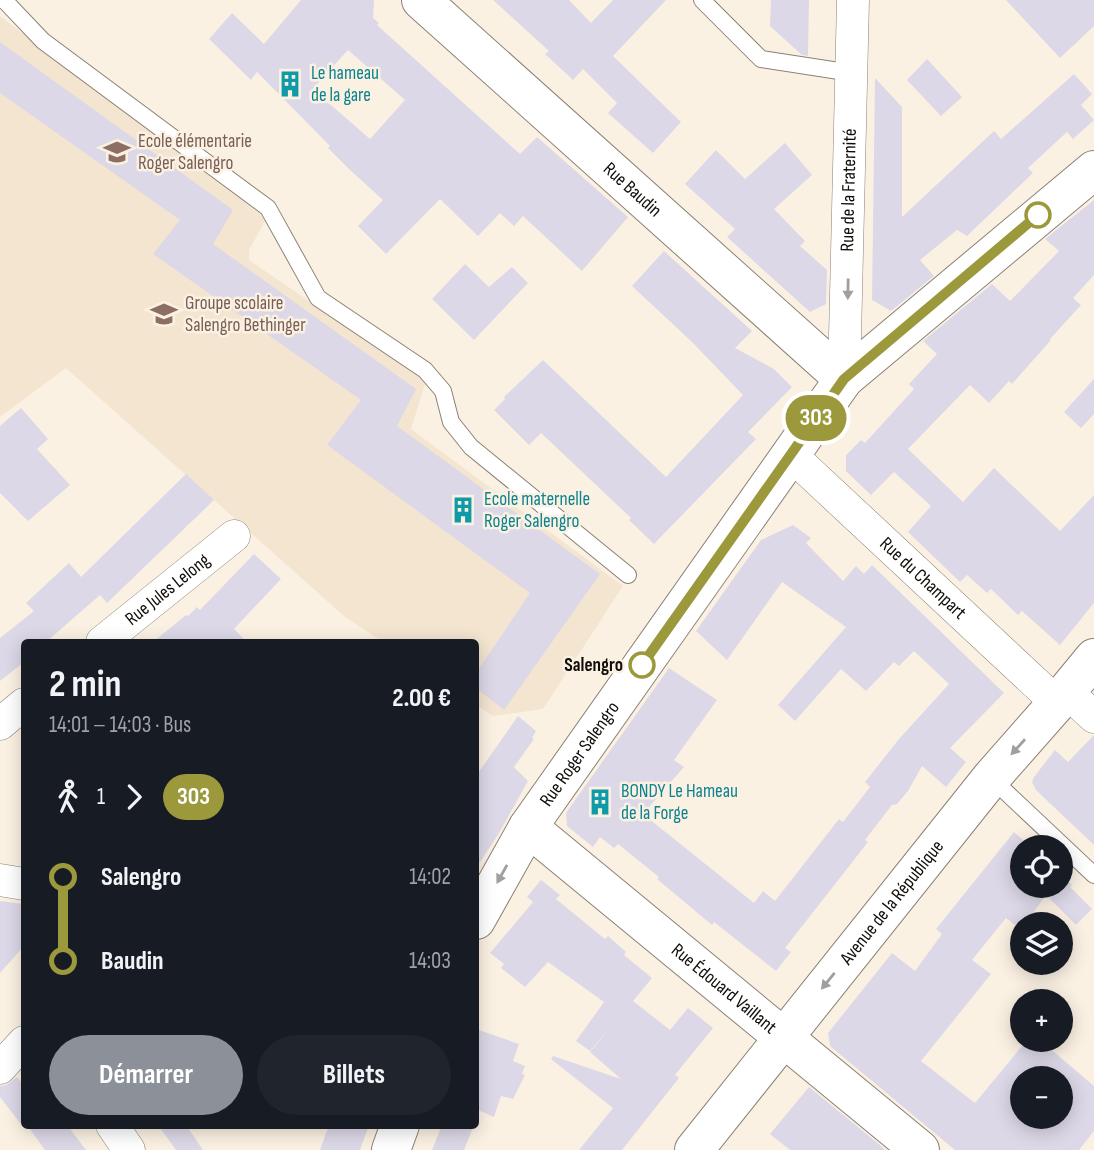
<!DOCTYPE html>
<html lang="fr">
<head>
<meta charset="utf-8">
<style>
	body { margin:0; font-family:"Sofia Sans Condensed",sans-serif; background:#20242c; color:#f1f3f6; height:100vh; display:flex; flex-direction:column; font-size:26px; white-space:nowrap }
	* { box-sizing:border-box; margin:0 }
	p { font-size:23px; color:#9ea1a6 }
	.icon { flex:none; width:38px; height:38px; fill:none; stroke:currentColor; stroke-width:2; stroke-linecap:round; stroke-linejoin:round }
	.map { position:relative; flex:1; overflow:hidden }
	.side { position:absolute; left:21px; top:639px; width:458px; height:490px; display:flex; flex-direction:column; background:#171b24; border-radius:7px; box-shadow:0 4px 18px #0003 }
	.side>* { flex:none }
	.badge { padding:0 14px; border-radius:23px; font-size:24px; line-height:46px }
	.buttons { position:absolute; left:1010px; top:835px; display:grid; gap:14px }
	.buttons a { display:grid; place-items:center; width:63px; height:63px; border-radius:50%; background:#171b24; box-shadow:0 4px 18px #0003; font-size:35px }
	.map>.badge { position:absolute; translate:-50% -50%; box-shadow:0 0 0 4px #fff }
	.legs { display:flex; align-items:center; gap:10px; height:77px; padding:0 28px; font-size:23px }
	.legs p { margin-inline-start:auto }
	.overview { display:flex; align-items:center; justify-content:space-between; height:119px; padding:0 28px }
	h1 { font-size:38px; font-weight:700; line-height:52px }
	.primary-button { display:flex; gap:14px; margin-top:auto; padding:14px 28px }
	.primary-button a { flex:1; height:80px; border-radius:42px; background:#8c9099; color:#fff; font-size:28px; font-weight:700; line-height:80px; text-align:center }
	.primary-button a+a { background:#20242c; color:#f1f3f6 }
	ul { padding:0 28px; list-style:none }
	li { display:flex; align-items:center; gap:24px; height:84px; font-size:26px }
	li i { display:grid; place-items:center; width:10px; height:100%; margin:0 9px; background:currentColor }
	li i::after { content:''; width:18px; height:18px; margin:-9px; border:5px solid; border-radius:50%; background:#171b24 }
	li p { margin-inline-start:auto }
	li:first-child i { background:linear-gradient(#0000 50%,currentColor 0) }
	li:last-child i { background:linear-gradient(currentColor 50%,#0000 0) }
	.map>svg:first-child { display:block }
	.built { fill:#f3e5d0 }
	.building { fill:#ddd8e7; fill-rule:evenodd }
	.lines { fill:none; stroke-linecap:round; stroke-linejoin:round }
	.service-casing { stroke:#8a8175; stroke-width:18 }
	.minor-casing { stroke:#8a8175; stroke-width:33 }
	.tertiary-casing { stroke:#8a8175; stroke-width:40 }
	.service { stroke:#fff; stroke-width:16 }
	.minor { stroke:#fff; stroke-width:32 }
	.tertiary { stroke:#fff; stroke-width:38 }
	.oneway { fill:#a09f9d }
	.line-1-casing { stroke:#fff; stroke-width:16 }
	.line-1 { stroke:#9b993b; stroke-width:10 }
	.stop-1-dot { fill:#fff; stroke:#9b993b; stroke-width:3.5 }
	.labels { text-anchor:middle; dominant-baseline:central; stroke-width:5; stroke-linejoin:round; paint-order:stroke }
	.culture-label { font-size:19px; fill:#0d838f; stroke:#fbf1e3; text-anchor:start }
	.education-label { font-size:19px; fill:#785e54; stroke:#fbf1e3; text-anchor:start }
	.street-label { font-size:19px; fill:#110e09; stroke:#fbf1e3 }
	.stop-label { font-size:19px; font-weight:bold; fill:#110e09; stroke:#fbf1e3; text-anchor:end }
</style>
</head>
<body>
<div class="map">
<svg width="1094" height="1150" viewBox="0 0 1094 1150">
	<rect width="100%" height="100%" fill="#fbf1e3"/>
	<path class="built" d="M 0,16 L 266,219 L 249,250 L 249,260 L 426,381 L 411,429 L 623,586 L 543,709 L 493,716 L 476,705 L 476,642 L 383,642 L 345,617 L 66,368 L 0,417 Z"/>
	<g class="building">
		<path d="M 301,0 L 374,0 L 373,18 L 379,23 L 377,25 L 520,154 L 537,137 L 628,217 L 582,271 L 523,216 L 514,226 L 500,213 L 478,236 L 440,199 L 386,254 L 358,226 L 383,200 L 350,170 L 328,148 L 330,146 L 257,72 L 251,80 L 209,39 L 232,13 L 264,44 ZM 348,50 L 405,100 L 370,139 L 331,105 L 309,93 Z"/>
		<path d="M 493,0 L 569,0 L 591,23 L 613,0 L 666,0 L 613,56 L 681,122 L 653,153 L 608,113 L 617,103 L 583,69 L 573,80 L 545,54 L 549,51 Z"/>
		<path d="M 771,0 L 809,0 L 808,56 L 802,55 L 770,26 Z"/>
		<path d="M 1006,0 L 1094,0 L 1094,26 L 1060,58 Z"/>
		<path d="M 0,42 L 233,210 L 213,244 L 416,389 L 397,426 L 600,574 L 504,710 L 476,688 L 476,673 L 530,593 L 327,445 L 361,400 L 153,254 L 180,220 L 0,93 Z"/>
		<path d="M 927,59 L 962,97 L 941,116 L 907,80 Z"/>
		<path d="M 1074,74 L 1092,94 L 1081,105 L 1094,120 L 1073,139 L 1067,132 L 1028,168 L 1033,173 L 967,236 L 957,230 L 920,260 L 934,276 L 891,311 L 872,300 L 875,78 L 902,107 L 902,217 L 994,131 L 1001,139 Z"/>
		<path d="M 785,143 L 812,175 L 774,209 L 805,241 L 800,246 L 827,270 L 826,304 L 810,312 L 727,237 L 735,229 L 685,184 L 716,150 L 745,179 Z"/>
		<path d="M 1094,200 L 1094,275 L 1073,298 L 1081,305 L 1050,339 L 1051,340 L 1012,384 L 1009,381 L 989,403 L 970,385 L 908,449 L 963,502 L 994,468 L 1060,531 L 1094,495 L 1094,603 L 1060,645 L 1022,611 L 1018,615 L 991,589 L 987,593 L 967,575 L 960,582 L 908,532 L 931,506 L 894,472 L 871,495 L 846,471 L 846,455 L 861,440 L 865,443 L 914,389 L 909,384 L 937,354 L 923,341 L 992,284 L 1010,301 L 1059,251 L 1045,239 Z"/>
		<path d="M 664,251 L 752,331 L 735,348 L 774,369 L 792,387 L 748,432 L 756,439 L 654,544 L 629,520 L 631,518 L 541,433 L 529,445 L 494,410 L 505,399 L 504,397 L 543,360 L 666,477 L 743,395 L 692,342 L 632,286 Z"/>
		<path d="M 465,264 L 489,287 L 512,267 L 528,283 L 474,340 L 432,299 Z"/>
		<path d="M 1094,379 L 1094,414 L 1081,428 L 1064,412 Z"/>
		<path d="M 21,408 L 48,439 L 37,449 L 70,485 L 28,521 L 0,493 L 0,426 Z"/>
		<path d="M 186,474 L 214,500 L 107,603 L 100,595 L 46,642 L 24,642 L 24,662 L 0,681 L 0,638 L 34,611 L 26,603 L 69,563 L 81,577 Z"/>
		<path d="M 793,525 L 811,538 L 806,543 L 843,581 L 856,566 L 864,574 L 872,565 L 1004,693 L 950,748 L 966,762 L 946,787 L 922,766 L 908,791 L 897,804 L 892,805 L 865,840 L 868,842 L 785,948 L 791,952 L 776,971 L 714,922 L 712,925 L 657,879 L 659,877 L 618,844 L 614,848 L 600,837 L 593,847 L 567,826 L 566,813 L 669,668 L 717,700 L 674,760 L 684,767 L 643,814 L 754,903 L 763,891 L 775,901 L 839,819 L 843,822 L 870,787 L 865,782 L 899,739 L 949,684 L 914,651 L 899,666 L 894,662 L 866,691 L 841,669 L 795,721 L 778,705 L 846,627 L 782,582 L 727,660 L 696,631 L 761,540 Z"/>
		<path d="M 254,554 L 281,579 L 234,629 L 247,642 L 153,642 L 186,615 L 188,616 L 197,607 L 200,610 Z"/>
		<path d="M 518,716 L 536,731 L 532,738 L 534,739 L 514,767 L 528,781 L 498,835 L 476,868 L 476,776 Z"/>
		<path d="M 1094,735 L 1094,845 L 1036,790 L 1032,782 L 1034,777 L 1055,750 L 1068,762 Z"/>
		<path d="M 1014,832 L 1031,847 L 1022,847 L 1022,886 L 1060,886 L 1060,874 L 1072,885 L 1070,887 L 1092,909 L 1076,925 L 1046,895 L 1025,924 L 1022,924 L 1021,930 L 1006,918 L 972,960 L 991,974 L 921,1061 L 975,1103 L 1027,1040 L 1040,1040 L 1094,1086 L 1094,1131 L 1079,1150 L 955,1150 L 830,1046 L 828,1033 L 892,953 L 915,971 L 942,934 L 936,929 ZM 1022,1078 L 1060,1078 L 1060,1116 L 1022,1116 Z"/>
		<path d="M 541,880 L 560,895 L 556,899 L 605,939 L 608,936 L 626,952 L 624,955 L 652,978 L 633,1001 L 670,1030 L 688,1008 L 713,1028 L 675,1075 L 679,1078 L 622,1150 L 579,1150 L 613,1108 L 551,1059 L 553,1056 L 621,1079 L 590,1052 L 617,1020 L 590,1051 L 576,1041 L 604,1002 L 548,962 L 525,987 L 501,968 L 504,964 L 490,953 L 533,902 L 527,897 Z"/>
		<path d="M 0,901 L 24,904 L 24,946 L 0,973 Z"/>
		<path d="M 476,1029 L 519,1044 L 513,1061 L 525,1066 L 522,1074 L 525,1075 L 513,1099 L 501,1096 L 494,1117 L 476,1109 Z"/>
		<path d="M 17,1077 L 24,1086 L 24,1128 L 0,1097 L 0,1086 L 6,1085 Z"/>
		<path d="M 809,1087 L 880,1145 L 885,1150 L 790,1150 L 770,1134 Z"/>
		<path d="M 27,1125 L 67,1125 L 86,1150 L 45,1150 Z"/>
		<path d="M 158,1125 L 186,1125 L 203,1150 L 176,1150 Z"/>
		<path d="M 329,1125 L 369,1125 L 360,1150 L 320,1150 Z"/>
		<path d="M 442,1125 L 474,1125 L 464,1150 L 432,1150 Z"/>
	</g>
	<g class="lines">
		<g class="service-casing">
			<g id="service">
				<path d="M 4,0 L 43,41 L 268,208 L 318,298 L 425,370 L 443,391 L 451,422 L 471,447 L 628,575"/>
				<path d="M 702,0 L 761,59 L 852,73"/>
				<path d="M 991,778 L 1094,875"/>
			</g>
		</g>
		<g class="minor-casing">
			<g id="minor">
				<path id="s1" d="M 844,379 L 853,0"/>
				<path id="s2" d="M 790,454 L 1057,703"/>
				<path id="s3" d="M 102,642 L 234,536"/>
				<path d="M 1067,692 L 1094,717"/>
				<path d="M 0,724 L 24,704"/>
				<path d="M 0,880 L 24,884"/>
				<path d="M 0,1068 L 24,1042"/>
				<path d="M 112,1125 L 129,1150"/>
			</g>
		</g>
		<g class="tertiary-casing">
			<g id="tertiary">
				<path id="s4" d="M 421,0 L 844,379"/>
				<path id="s5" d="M 528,827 L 920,1150"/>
				<path id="s6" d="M 476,920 L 528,827 L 844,379 L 1094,170"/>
				<path d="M 391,1150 L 400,1125"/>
				<path id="s7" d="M 694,1150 L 991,778 L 1057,703 L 1094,658"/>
			</g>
		</g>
		<use href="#service" class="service"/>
		<use href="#minor" class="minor"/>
		<use href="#tertiary" class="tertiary"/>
	</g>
	<defs><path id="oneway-solid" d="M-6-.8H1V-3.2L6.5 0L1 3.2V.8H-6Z" transform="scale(1.75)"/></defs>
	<g class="oneway">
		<use href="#oneway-solid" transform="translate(848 289) rotate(91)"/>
		<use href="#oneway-solid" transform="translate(1018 747) rotate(132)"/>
		<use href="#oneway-solid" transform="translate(502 874) rotate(119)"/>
		<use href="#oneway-solid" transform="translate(828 981) rotate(129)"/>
	</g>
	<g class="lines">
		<g class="line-1-casing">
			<path id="line-1" d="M 642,665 L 844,379 L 1038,215"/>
		</g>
		<use href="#line-1" class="line-1"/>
	</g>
	<defs>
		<g id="building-bare" transform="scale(2.1)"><path d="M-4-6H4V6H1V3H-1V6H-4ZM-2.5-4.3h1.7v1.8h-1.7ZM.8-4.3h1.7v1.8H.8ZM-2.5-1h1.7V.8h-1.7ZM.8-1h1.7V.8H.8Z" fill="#0f9aa8" stroke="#fbf1e3" stroke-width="2.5" paint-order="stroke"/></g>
		<g id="school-bare" transform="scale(2.1)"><path d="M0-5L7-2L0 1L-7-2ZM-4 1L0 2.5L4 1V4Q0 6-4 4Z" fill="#8d6e63" stroke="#fbf1e3" stroke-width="2.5" paint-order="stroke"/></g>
	</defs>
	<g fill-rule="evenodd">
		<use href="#building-bare" x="290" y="84"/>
		<use href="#school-bare" x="117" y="152"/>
		<use href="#school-bare" x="164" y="314"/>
		<use href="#building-bare" x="463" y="510"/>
		<use href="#building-bare" x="600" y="802"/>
	</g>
	<g class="stop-1-dot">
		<circle cx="1038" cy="215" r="12"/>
		<circle cx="642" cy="665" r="12"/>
	</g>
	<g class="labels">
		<g class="culture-label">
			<text x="311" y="73">Le hameau<tspan x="311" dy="22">de la gare</tspan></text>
			<text x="484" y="499">Ecole maternelle<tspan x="484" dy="22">Roger Salengro</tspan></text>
			<text x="621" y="791">BONDY Le Hameau<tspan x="621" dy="22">de la Forge</tspan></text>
		</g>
		<g class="education-label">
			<text x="138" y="141">Ecole élémentarie<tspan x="138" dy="22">Roger Salengro</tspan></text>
			<text x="185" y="303">Groupe scolaire<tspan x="185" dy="22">Salengro Bethinger</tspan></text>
		</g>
		<g class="street-label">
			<text stroke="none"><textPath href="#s4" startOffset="284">Rue Baudin</textPath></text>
			<text stroke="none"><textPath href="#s1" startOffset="189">Rue de la Fraternité</textPath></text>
			<text stroke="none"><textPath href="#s2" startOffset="182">Rue du Champart</textPath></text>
			<text stroke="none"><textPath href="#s3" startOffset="84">Rue Jules Lelong</textPath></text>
			<text stroke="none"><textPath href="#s6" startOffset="196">Rue Roger Salengro</textPath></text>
			<text stroke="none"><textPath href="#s7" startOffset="317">Avenue de la République</textPath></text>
			<text stroke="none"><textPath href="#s5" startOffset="254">Rue Édouard Vaillant</textPath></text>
		</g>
		<g class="stop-label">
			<text x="623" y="665">Salengro</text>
		</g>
	</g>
</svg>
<div class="buttons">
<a><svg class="icon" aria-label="locate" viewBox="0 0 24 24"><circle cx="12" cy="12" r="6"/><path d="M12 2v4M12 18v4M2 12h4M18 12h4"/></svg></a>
<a><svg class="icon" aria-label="layers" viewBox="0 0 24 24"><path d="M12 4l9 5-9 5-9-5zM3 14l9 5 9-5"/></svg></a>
<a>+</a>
<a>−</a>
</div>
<b class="badge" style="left:816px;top:418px;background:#9b993b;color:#fff">303</b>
<section class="side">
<div class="overview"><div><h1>2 min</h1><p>14:01 – 14:03 · Bus</p></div><b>2.00 €</b></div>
<div class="legs"><svg class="icon" aria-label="walk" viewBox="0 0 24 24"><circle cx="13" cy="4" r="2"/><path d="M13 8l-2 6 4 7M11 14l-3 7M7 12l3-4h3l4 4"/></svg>1<svg class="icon" aria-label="forward" viewBox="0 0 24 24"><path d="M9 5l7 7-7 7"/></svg><b class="badge" style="background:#9b993b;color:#fff">303</b></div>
<ul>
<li><i style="color:#9b993b"></i><b>Salengro</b><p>14:02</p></li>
<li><i style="color:#9b993b"></i><b>Baudin</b><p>14:03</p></li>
</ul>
<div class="primary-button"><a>Démarrer</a><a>Billets</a></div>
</section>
</div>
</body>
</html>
